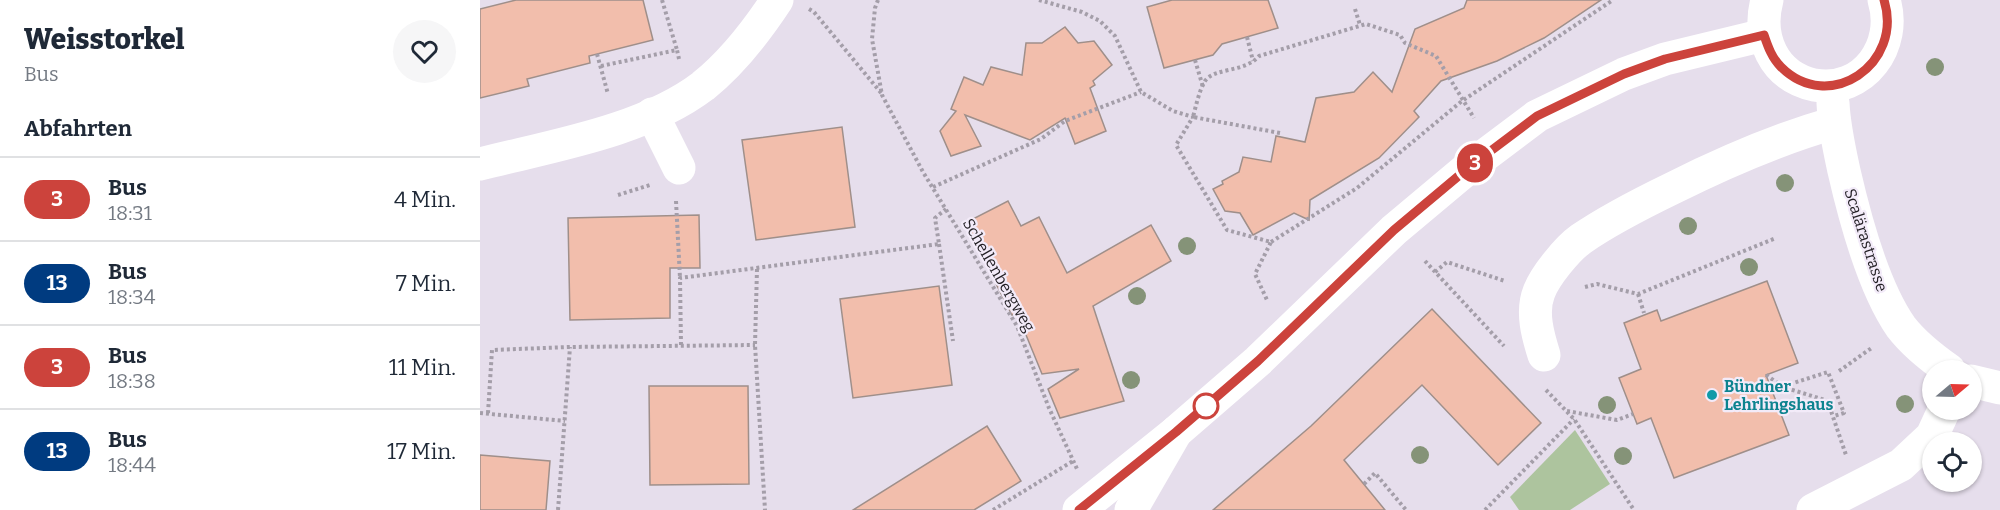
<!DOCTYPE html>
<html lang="de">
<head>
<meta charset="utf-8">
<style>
	body { margin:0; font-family:Bitter,serif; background:#f6f6f7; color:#1f2937; height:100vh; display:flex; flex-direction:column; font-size:22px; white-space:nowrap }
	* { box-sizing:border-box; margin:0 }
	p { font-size:20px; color:#747a83 }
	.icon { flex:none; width:33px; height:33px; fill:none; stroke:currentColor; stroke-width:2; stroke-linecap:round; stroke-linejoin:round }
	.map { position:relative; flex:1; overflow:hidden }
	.side { display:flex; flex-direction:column; background:#fff; width:480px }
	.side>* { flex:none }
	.badge { padding:0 12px; border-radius:20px; font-size:21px; line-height:39px }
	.needle { width:39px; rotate:71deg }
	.buttons { position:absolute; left:1442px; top:360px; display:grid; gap:12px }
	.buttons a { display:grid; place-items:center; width:60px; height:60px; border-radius:50%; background:#fff; box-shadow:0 2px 4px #0004; font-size:30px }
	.map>.badge { position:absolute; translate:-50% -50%; box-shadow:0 0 0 3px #fff }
	h2 { padding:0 24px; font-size:22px; line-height:54px }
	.round { display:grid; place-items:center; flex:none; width:63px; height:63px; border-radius:32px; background:#f6f6f7 }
	.head { display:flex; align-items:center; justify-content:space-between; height:102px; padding:0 24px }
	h1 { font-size:28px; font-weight:800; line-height:45px }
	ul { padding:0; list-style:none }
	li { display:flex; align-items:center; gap:18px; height:84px; padding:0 24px; border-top:2px solid #e0e1e3 }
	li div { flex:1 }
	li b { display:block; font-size:22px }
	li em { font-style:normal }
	li .badge { min-width:66px; font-weight:700; text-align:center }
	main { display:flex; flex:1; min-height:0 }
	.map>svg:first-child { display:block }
	.green { fill:#adc49e }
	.building { fill:#f2beac; stroke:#9f8f8a; stroke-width:1.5 }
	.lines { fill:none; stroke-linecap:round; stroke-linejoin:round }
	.path { stroke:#a49ea9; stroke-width:4; stroke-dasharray:3 3; stroke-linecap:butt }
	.minor { stroke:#fff; stroke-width:33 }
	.major { stroke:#fff; stroke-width:33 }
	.tree { fill:#859378 }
	.line-casing { stroke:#fff; stroke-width:14 }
	.line { stroke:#cc433c; stroke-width:9 }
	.culture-dot { fill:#0f9aa8; stroke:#f3ebf9; stroke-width:2 }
	.stop-dot { fill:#fff; stroke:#cc433c; stroke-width:3 }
	.labels { text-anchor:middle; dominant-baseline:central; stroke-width:4.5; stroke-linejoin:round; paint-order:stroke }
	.street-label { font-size:16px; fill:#211e23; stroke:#f3ebf9 }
	.culture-label { font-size:16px; font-weight:bold; fill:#0d838f; stroke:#f3ebf9; text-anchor:start }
</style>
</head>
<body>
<main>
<section class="side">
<div class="head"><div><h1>Weisstorkel</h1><p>Bus</p></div><a class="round"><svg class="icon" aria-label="heart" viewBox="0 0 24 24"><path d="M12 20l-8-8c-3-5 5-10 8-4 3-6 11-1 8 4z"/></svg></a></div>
<h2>Abfahrten</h2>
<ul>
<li><span class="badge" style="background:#cc433c;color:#fff">3</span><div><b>Bus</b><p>18:31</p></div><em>4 Min.</em></li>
<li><span class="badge" style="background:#003b80;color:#fff">13</span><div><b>Bus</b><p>18:34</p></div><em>7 Min.</em></li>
<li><span class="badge" style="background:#cc433c;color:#fff">3</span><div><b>Bus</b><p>18:38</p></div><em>11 Min.</em></li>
<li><span class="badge" style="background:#003b80;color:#fff">13</span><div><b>Bus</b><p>18:44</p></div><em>17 Min.</em></li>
</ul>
</section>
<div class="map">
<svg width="1520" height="510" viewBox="0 0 1520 510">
	<rect width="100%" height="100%" fill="#e6deec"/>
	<path class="green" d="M 1095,430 L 1130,484 L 1090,510 L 1039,510 L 1030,497 Z"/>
	<g class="building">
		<path d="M 36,0 L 163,0 L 173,40 L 109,56 L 110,63 L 47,79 L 49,86 L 0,98 L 0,9 Z"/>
		<path d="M 692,0 L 788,0 L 798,28 L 742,44 L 733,55 L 684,68 L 667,7 Z"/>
		<path d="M 987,0 L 1121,0 L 1064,38 L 1017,61 L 961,81 L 934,111 L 939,117 L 899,158 L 830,200 L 829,220 L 814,213 L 773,235 L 760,213 L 745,211 L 733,189 L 743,184 L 742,181 L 759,172 L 763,157 L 791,162 L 796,136 L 825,142 L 836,98 L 874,92 L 893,72 L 912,92 L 935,29 L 984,8 Z"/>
		<path d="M 585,27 L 598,43 L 614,41 L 632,65 L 613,81 L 615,85 L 610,88 L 626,131 L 595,144 L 585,118 L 550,140 L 485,115 L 501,146 L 471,156 L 460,131 L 476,111 L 471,109 L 484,77 L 503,85 L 511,67 L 542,75 L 546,43 L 562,43 Z"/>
		<path d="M 362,127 L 375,227 L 276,240 L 262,140 Z"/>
		<path d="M 528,201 L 541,226 L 559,217 L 587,273 L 671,225 L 691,261 L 613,306 L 644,401 L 580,418 L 568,389 L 599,369 L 562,374 L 537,313 L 532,315 L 485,223 Z"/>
		<path d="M 219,215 L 220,268 L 190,268 L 190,318 L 90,320 L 88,218 Z"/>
		<path d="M 1287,281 L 1318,363 L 1286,375 L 1309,435 L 1194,478 L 1171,418 L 1157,424 L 1139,378 L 1161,369 L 1144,323 L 1177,310 L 1181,321 Z"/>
		<path d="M 459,286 L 472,385 L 373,398 L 360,299 Z"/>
		<path d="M 952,309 L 1061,423 L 1018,465 L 942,385 L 864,460 L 905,510 L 733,510 L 831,426 Z"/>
		<path d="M 169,386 L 268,386 L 269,484 L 170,485 Z"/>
		<path d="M 507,426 L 541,481 L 494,510 L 373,510 Z"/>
		<path d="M 0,455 L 70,461 L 66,510 L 0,510 Z"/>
	</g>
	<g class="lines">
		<g class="path">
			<path d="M 182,0 L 197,50"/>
			<path d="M 398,0 L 395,8 L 392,39 L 402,95 L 443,172 L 537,326 L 569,408 L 597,469"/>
			<path d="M 559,0 L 602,12 L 620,21 L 635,36 L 661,92 L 693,111 L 713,117 L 696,145 L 747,230 L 791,242 L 775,274 L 787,300"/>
			<path d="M 329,9 L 334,12 L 402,94"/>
			<path d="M 875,9 L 880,25"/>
			<path d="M 767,37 L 773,61"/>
			<path d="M 117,54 L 128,94"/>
			<path d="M 715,60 L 723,87"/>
			<path d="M 121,66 L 197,50 L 199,59"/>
			<path d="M 800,133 L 713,117 C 716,106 719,91 725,81 C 735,67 764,73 779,56 L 886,24 L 920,35 L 925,43 L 956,56 L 994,118"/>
			<path d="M 453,187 L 561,139 L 585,121 L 661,92"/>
			<path d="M 138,195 L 170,185"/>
			<path d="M 196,201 L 200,278"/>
			<path d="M 791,242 L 877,188 L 982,101 L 1133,0"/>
			<path d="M 459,244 L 473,341"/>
			<path d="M 945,261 L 1024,346"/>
			<path d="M 277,269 L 275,345 L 285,510"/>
			<path d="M 955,272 L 967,262 L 1025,281"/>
			<path d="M 1105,287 L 1117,284 L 1158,294 L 1296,238"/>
			<path d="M 1158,294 L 1164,313"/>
			<path d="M 201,345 L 200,278 L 459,244 L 455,218 L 466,209"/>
			<path d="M 1359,371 L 1393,347"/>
			<path d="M 1286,375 L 1303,387 L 1345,400 L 1351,411 L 1366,455"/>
			<path d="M 1304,386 L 1348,372 L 1364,413 L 1354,416"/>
			<path d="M 1066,390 L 1094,419 L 1154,510"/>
			<path d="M 1087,411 L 1137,420 L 1153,414"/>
			<path d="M 0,413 L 85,421"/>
			<path d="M 8,413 L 12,350 L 90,347 L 275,345"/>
			<path d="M 884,484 L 895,473 L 926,510"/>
			<path d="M 78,510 L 90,347"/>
			<path d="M 513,510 L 593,461"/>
			<path d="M 1005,510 L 1094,419"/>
		</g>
		<g class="minor">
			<path d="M 1353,103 C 1354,126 1359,148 1364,171 C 1375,219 1393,287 1421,327 C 1434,344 1452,358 1469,370"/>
			<path d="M 172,114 L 199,168"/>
			<path d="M 0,164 C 71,146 164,131 223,86 C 253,62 276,32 297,0"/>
			<path d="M 1064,355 C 1058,336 1051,312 1059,292 C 1065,276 1087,249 1101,239 C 1130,219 1162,203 1193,188 C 1245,162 1298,139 1354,123"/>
			<path d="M 1491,381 L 1520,388"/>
			<path d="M 651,510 L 696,432"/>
			<path d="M 1333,510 L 1421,465 L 1452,436 L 1464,410"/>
		</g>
		<g class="major">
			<path d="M 1287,0 C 1277,37 1293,76 1334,85 C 1384,94 1418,45 1404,0"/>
			<path d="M 599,510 L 696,432 L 778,361 L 914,230 L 988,168 L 1057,116 L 1144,74 L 1185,59 L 1284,35"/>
		</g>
	</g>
	<g class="tree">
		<circle cx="1455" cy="67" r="9"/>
		<circle cx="1305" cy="183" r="9"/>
		<circle cx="1208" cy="226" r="9"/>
		<circle cx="707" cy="246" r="9"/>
		<circle cx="1269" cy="267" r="9"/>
		<circle cx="657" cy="296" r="9"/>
		<circle cx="651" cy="380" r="9"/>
		<circle cx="1425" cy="404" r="9"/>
		<circle cx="1127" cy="405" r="9"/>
		<circle cx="940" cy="455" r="9"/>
		<circle cx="1143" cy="456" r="9"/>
	</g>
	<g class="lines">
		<g class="line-casing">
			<path id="line" d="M 599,510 L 696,432 L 778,361 L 914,230 L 988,168 L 1057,116 L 1144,74 L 1185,59 L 1284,35 C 1288,47 1292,58 1301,67 C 1349,115 1424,64 1404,0"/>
		</g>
		<use href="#line" class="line"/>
	</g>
	<circle class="culture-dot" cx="1232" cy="395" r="6"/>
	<circle class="stop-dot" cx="726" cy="406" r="12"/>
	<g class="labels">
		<g class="street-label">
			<text transform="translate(1386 240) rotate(72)">Scalärastrasse</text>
			<text transform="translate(519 275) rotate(60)">Schellenbergweg</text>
		</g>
		<g class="culture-label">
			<text x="1244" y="386">Bündner<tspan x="1244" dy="18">Lehrlingshaus</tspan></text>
		</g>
	</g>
</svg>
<div class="buttons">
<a><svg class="needle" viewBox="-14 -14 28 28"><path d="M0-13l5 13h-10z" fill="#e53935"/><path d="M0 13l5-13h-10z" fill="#747a83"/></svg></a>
<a><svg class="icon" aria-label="locate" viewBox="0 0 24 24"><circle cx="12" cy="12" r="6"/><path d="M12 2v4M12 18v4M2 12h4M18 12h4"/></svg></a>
</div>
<b class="badge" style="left:995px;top:163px;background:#cc433c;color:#fff">3</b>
</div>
</main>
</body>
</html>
